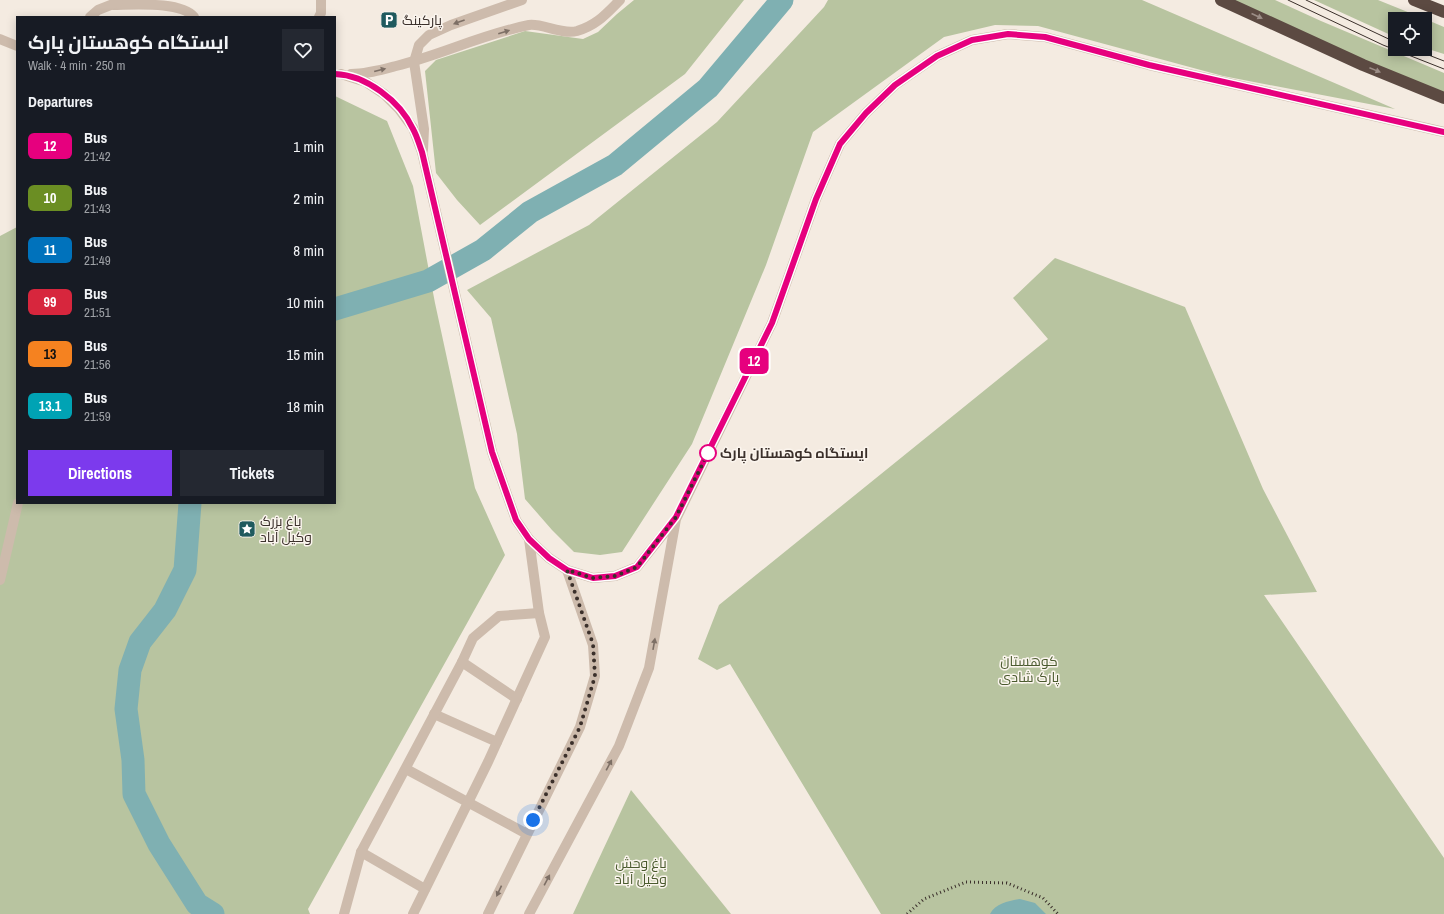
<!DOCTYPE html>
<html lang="en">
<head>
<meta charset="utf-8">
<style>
	body { margin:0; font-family:"Archivo Narrow",Cairo,sans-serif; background:#242831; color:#f1f3f6; height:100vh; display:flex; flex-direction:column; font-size:15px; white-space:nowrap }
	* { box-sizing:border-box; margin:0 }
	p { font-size:13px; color:#9ea1a6 }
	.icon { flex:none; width:22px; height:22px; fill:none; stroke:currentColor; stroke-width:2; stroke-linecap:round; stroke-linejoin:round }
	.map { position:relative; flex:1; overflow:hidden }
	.side { position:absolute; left:16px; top:16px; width:320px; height:488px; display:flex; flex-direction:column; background:#171b24; border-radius:0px; box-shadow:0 2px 10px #0003 }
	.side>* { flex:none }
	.badge { padding:0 8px; border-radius:6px; font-size:14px; line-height:26px }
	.buttons { position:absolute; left:1388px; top:12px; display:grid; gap:8px }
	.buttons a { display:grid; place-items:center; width:44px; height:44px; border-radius:0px; background:#171b24; box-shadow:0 2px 10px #0003; font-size:20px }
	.you { position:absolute; width:20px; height:20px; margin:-10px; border:3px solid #fff; border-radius:50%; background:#1a73e8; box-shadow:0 0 0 6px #1a73e833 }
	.map>.badge { position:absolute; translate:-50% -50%; box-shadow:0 0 0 2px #fff }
	h2 { padding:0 12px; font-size:15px; line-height:36px }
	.round { display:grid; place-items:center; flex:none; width:42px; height:42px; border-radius:0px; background:#242831 }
	.head { display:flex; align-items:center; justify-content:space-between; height:68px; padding:0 12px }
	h1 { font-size:19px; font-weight:700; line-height:30px }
	.primary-button { display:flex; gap:8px; margin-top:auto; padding:8px 12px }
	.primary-button a { flex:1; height:46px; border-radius:0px; background:#7c3aed; color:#fff; font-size:16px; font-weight:700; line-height:46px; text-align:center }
	.primary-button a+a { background:#242831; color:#f1f3f6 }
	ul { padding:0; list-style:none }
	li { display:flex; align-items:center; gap:12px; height:52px; padding:0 12px }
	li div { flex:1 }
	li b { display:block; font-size:15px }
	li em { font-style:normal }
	li .badge { min-width:44px; font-weight:700; text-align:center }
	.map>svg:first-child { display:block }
	.green { fill:#b8c4a0 }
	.water { fill:#7fb0b2 }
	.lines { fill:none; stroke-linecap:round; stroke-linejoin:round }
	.river { stroke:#7fb0b2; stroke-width:23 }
	.minor { stroke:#cdbbac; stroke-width:10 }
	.highway { stroke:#5c4a42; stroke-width:12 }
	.tram { stroke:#3b302b; stroke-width:1 }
	.rail { stroke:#3b302b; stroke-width:3; stroke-dasharray:1 3; stroke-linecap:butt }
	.oneway { fill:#9c8e87 }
	.oneway2 { fill:#7d6f65 }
	.line-casing { stroke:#fff; stroke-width:9 }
	.line { stroke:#e6007e; stroke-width:6 }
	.walk { stroke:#3b302b; stroke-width:4; stroke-dasharray:0 7.2 }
	.stop-dot { fill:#fff; stroke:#e6007e; stroke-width:2 }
	.labels { text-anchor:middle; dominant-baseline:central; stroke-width:3; stroke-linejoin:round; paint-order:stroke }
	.poi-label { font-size:14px; fill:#3b302b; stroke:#fbf5ee; text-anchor:start }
	.stop-label { font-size:14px; font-weight:bold; fill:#3b302b; stroke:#fbf5ee; text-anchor:start }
	.park-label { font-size:14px; fill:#4a5a2e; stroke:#fbf5ee }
</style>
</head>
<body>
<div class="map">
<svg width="1444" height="914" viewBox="0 0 1444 914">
	<rect width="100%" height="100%" fill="#f4ebe1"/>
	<g class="green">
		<path d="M 634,0 L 744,0 L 685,74 L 480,225 L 457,200 L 436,173 L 425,71 L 436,60 L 525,31 L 583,39 L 598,32 L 617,14 Z"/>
		<path d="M 828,0 L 1142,0 L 1395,109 L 1223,76 L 1038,26 L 995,25 L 944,37 L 813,132 L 766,265 L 692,444 L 622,552 L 600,555 L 574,552 L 552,530 L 525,499 L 517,434 L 491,318 L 467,290 L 589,225 L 717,122 L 824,7 Z"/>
		<path d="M 1230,0 L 1275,0 L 1321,21 L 1444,73 L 1444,95 Z"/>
		<path d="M 1314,0 L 1378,0 L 1425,19 L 1395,19 L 1395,37 Z"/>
		<path d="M 1425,19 L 1444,27 L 1444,54 L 1425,48 Z"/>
		<path d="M 335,96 L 387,121 L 413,186 L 435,303 L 475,488 L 505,555 L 308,909 L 310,914 L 0,914 L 0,236 L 17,227 L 17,503 L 335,503 Z"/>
		<path d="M 1055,258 L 1185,307 L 1263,489 L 1317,592 L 1264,595 L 1444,858 L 1444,914 L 881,914 L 730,664 L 717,670 L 698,659 L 719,605 L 1048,339 L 1013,298 Z"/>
		<path d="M 631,790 L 731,914 L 573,914 Z"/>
	</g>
	<path class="water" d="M 1020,899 L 1035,903 L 1046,914 L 990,914 C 996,903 1009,901 1020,899 Z"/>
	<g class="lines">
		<g class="river">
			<path d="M 335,309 L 428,281 L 483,250 L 530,212 L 615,165 L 708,88 L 782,0"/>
			<path d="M 190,503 L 185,570 L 165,610 L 140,642 L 130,670 L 126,709 L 133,760 L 134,794 L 159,844 L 197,904 L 213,914"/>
		</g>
		<g class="minor">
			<path d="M 113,5 C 133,5 181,1 194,17"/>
			<path d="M 90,17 L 98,10 L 118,2"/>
			<path d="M 319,17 L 321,13 L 321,0"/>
			<path d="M 0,39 L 17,46"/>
			<path d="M 341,74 L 366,82 L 384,94 L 399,109 L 413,128 L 422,152 L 492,452 L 516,520 L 529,539 L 549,558 L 567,570 L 593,578 L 615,576 L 637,567 L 677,517 L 772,323 L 816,199 L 840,144 L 866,113 L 895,85 L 937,56 L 972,40 L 1008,34 L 1045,37 L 1149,65 L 1444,132"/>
			<path d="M 351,74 C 367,74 381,70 396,66 C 441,55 483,34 529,25 C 542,23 562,35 577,31 C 597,25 606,14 620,0"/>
			<path d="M 423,150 L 424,129 L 414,62 L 419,45 L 429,35 L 451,25 L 522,0"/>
			<path d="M 0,580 L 18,503"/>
			<path d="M 462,662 L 517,699"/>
			<path d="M 434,714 L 497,742"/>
			<path d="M 406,769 L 527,834"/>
			<path d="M 361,852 L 425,889"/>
			<path d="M 344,914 L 361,852 L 462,662 L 473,638 L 499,616 L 539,613"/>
			<path d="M 413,914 L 488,762 L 545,637 L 539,613 L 529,539"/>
			<path d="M 488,914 L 580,727 L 595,676 L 593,645 L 567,570"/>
			<path d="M 529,914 L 619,746 L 649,668 L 676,519"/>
		</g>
		<g class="highway">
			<path d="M 1221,0 L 1363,65 L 1444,98"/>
			<path d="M 1414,0 L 1444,12"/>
		</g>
		<g class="tram">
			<path d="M 1288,0 L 1383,45 L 1444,69"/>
			<path d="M 1306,0 L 1395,42"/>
			<path d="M 1413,49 L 1444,61"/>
		</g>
		<path class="rail" d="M 907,914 L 924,899 L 966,882 L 1007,883 L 1043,898 L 1058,914"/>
	</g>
	<defs><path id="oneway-solid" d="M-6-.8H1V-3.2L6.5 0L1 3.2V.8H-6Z"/></defs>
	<g class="oneway">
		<use href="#oneway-solid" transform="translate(1257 16) rotate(24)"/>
		<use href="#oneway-solid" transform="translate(1375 70) rotate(22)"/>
	</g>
	<g class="oneway2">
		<use href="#oneway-solid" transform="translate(459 22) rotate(160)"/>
		<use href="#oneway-solid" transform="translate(504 32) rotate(-17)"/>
		<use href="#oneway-solid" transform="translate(380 70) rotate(-14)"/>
		<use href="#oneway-solid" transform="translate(654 644) rotate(-80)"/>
		<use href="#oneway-solid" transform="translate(609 765) rotate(-62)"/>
		<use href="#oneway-solid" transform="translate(547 880) rotate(-62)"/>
		<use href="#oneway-solid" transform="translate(499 891) rotate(115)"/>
	</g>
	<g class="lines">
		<g class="line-casing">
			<path id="line" d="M 335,74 C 366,75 400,101 413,129 C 417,136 419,144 422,152 L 492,452 L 516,520 L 529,539 L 549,558 L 567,570 L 593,578 L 615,576 L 637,567 L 676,517 L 772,323 L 816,199 L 840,144 L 866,113 L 895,85 L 937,56 L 972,40 L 1008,34 L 1045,37 L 1149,65 L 1444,132"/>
		</g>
		<use href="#line" class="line"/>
		<path class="walk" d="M 533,820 L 580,727 L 595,676 L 593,644 L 567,570 L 593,578 L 615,576 L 637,567 L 676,517 L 708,453"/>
	</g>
	<defs>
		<g id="parking-square" transform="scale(0.9)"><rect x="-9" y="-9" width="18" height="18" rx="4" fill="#1f5a5e" stroke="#fbf5ee"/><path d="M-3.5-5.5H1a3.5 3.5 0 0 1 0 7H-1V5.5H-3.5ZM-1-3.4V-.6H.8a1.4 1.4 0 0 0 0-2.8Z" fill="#fff"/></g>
		<g id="sight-square" transform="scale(0.9)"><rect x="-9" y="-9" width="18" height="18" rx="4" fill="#1f5a5e" stroke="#fbf5ee"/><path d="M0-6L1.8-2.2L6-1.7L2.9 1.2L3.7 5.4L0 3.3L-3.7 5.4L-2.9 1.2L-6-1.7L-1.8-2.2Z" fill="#fff"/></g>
	</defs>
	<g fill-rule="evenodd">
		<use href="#parking-square" x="389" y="20"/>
		<use href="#sight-square" x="247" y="529"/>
	</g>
	<circle class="stop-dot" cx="708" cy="453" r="8"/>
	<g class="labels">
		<g class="poi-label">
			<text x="402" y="20">پارکینگ</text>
			<text x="260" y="521">باغ بزرک<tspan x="260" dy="16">وکیل آباد</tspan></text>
		</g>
		<g class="stop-label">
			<text x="720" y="453">ایستگاه کوهستان پارک</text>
		</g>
		<g class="park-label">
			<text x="1029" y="661">کوهستان<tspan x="1029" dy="16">پارک شادی</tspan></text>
			<text x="641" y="863">باغ وحش<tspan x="641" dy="16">وکیل آباد</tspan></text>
		</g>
	</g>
</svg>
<div class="buttons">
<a><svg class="icon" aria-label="locate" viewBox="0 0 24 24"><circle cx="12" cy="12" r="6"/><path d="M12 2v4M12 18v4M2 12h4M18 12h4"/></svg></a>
</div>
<div class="you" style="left:533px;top:820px"></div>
<b class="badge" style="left:754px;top:361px;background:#e6007e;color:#fff">12</b>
<section class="side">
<div class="head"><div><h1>ایستگاه کوهستان پارک</h1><p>Walk · 4 min · 250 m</p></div><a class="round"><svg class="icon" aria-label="heart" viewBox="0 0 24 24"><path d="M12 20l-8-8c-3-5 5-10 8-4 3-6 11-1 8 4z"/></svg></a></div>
<h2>Departures</h2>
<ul>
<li><span class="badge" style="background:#e6007e;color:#fff">12</span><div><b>Bus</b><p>21:42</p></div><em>1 min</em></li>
<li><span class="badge" style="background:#6b8e23;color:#fff">10</span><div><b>Bus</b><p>21:43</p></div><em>2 min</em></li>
<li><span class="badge" style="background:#0072bc;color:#fff">11</span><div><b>Bus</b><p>21:49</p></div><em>8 min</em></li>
<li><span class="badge" style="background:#d7263d;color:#fff">99</span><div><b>Bus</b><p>21:51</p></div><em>10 min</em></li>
<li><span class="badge" style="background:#f58220;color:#111">13</span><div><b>Bus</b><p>21:56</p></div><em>15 min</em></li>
<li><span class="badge" style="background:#00a3b4;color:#fff">13.1</span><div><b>Bus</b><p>21:59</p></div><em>18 min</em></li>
</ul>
<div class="primary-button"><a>Directions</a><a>Tickets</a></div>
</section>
</div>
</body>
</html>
